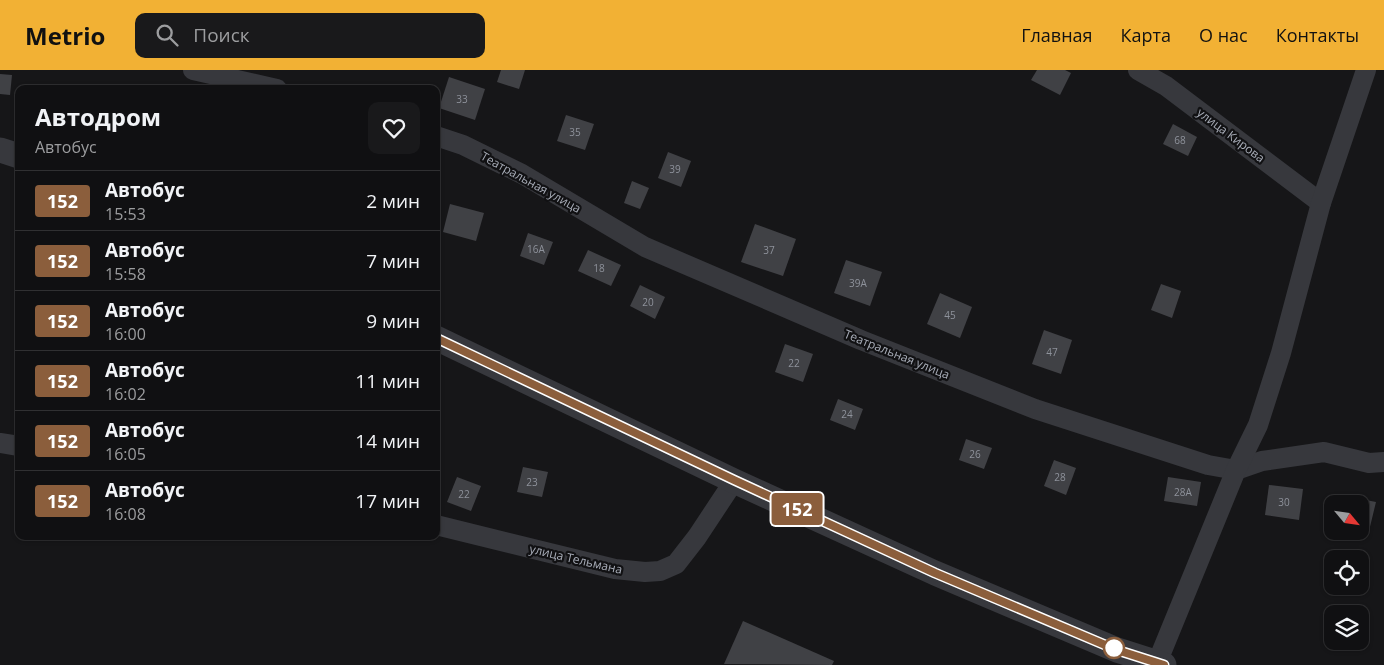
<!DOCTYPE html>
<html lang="ru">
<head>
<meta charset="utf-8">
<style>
	body { margin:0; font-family:"Open Sans",sans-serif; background:#19191b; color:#f1f3f6; height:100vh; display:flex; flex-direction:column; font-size:19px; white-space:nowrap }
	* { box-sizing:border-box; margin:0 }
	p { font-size:16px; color:#9c9d9f }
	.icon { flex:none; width:28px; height:28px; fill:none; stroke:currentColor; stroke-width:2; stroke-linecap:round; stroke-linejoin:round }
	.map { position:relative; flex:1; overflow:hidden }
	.drawer { position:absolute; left:15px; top:15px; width:425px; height:455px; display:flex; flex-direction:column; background:#101012; border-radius:10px; box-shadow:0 1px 4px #0004,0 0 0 1px #303032 }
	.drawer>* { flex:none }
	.badge { padding:0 10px; border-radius:4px; font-size:18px; line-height:32px }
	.needle { width:32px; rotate:119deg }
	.fabs { position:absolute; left:1324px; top:425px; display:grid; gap:10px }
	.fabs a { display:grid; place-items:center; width:45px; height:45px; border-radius:10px; background:#101012; box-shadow:0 1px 4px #0004,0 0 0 1px #303032; font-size:25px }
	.map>.badge { position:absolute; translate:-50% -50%; box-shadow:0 0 0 2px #fff }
	.round { display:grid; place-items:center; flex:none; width:52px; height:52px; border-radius:10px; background:#19191b }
	.overview { display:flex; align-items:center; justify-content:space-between; height:85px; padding:0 20px }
	h1 { font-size:24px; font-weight:700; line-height:38px }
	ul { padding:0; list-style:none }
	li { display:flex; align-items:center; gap:15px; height:60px; padding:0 20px; border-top:1px solid #303032 }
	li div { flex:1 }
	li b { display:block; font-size:19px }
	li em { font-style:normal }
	li .badge { min-width:55px; font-weight:700; text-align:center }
	header { display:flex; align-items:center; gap:30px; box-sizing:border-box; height:70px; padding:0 25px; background:#f2b134; color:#111 }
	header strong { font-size:24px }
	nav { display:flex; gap:28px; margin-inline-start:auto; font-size:18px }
	.search { width:350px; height:45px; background:#19191b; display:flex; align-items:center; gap:12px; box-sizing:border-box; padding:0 18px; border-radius:10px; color:#9c9d9f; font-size:19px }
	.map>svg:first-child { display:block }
	.building { fill:#404145 }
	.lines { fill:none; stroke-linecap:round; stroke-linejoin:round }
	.minor { stroke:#37383d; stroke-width:20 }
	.tertiary { stroke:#37383d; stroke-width:25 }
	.line-casing { stroke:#fff; stroke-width:11 }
	.line { stroke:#8b5e3c; stroke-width:8 }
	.stop-dot { fill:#fff; stroke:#8b5e3c; stroke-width:2.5 }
	.labels { text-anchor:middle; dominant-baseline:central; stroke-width:4.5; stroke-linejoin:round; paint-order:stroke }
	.number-label { font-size:10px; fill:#8e929b }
	.street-label { font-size:12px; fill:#a8adb8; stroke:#111113 }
</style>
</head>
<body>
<header>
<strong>Metrio</strong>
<div class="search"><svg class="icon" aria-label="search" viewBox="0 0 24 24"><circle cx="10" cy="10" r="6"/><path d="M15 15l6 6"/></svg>Поиск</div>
<nav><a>Главная</a><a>Карта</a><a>О нас</a><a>Контакты</a></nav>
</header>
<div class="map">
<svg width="1384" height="595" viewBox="0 0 1384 595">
	<rect width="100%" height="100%" fill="#161618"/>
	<g class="building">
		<path d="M 501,0 L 525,0 L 519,19 L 497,12 Z"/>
		<path d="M 1037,0 L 1065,0 L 1071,3 L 1060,25 L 1031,10 Z"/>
		<path d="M 0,4 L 12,5 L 10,25 L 0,24 Z"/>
		<path d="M 449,7 L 485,19 L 475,50 L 439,38 Z"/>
		<path d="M 566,45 L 594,54 L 585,80 L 557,71 Z"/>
		<path d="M 1173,54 L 1197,67 L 1188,86 L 1163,74 Z"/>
		<path d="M 668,82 L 691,91 L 681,117 L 658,108 Z"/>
		<path d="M 632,111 L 649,118 L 640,139 L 624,133 Z"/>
		<path d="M 450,134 L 484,143 L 476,171 L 443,162 Z"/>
		<path d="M 755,154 L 796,169 L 783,206 L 741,192 Z"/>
		<path d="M 528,163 L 553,172 L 544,195 L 520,186 Z"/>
		<path d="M 588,180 L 621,195 L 611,216 L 578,201 Z"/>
		<path d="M 846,190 L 882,202 L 870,236 L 834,223 Z"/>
		<path d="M 1161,214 L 1181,221 L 1172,248 L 1151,240 Z"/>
		<path d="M 640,215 L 665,227 L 655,249 L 630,236 Z"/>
		<path d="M 940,223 L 972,237 L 960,268 L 927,254 Z"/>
		<path d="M 1044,260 L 1072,270 L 1061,304 L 1032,294 Z"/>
		<path d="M 785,274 L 813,284 L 803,312 L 775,302 Z"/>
		<path d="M 838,329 L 863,339 L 855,360 L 830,350 Z"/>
		<path d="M 966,369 L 992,378 L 984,399 L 959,390 Z"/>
		<path d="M 1054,390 L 1076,398 L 1066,425 L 1044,416 Z"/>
		<path d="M 523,397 L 548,402 L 542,427 L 517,422 Z"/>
		<path d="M 457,407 L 481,416 L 471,441 L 447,432 Z"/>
		<path d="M 1168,407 L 1201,412 L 1197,436 L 1164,431 Z"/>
		<path d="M 1269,415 L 1303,419 L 1299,450 L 1265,445 Z"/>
		<path d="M 1341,425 L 1376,432 L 1368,465 L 1354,462 L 1360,461 L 1360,434 L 1339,434 Z"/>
		<path d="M 743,551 L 834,591 L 832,595 L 724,594 Z"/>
	</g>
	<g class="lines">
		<g class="minor">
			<path d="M 193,0 L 277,19"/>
			<path d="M 1138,0 L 1166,16 L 1321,133"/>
			<path d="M 436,66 L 463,75 L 522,104 L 645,177 L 861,270 L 1035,339 L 1208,395 L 1236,400 L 1262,391 L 1324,382 L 1369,393 L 1384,392"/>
			<path d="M 0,373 L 19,376"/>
			<path d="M 436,455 L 615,499 L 645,502 L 660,501 L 676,494 L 697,467 L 734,411"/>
			<path d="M 1157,593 L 1236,400 L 1258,355 L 1281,283 L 1321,133 L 1366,0"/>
		</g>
		<g class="tertiary">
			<path d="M 0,80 L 19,86"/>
			<path d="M 436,268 L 734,411 L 935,503 L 1117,580 L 1164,595"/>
		</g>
	</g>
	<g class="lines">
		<g class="line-casing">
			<path id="line" d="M 436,268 L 734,410 L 935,503 L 1117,580 L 1164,595"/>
		</g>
		<use href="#line" class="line"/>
	</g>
	<circle class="stop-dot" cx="1114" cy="578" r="10"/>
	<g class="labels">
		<g class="number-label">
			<text x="462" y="29">33</text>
			<text x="575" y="62">35</text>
			<text x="1180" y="70">68</text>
			<text x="675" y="99">39</text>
			<text x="536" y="179">16А</text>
			<text x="769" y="180">37</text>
			<text x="599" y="198">18</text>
			<text x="858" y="213">39А</text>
			<text x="648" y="232">20</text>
			<text x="950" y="245">45</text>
			<text x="1052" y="282">47</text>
			<text x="794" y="293">22</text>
			<text x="847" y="344">24</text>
			<text x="975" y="384">26</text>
			<text x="1060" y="407">28</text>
			<text x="532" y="412">23</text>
			<text x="1183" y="422">28А</text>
			<text x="464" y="424">22</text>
			<text x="1284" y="432">30</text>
		</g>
		<g class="street-label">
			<text transform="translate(1231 65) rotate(37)">улица Кирова</text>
			<text transform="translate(531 112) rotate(29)">Театральная улица</text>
			<text transform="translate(897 284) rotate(22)">Театральная улица</text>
			<text transform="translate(576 489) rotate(13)">улица Тельмана</text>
		</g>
	</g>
</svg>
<div class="fabs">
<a><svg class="needle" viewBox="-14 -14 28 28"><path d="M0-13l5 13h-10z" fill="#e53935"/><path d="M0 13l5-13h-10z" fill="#9c9d9f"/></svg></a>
<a><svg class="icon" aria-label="locate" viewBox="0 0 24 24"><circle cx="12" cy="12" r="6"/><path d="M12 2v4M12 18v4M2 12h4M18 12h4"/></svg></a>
<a><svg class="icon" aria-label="layers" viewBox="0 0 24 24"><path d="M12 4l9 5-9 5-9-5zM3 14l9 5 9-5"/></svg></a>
</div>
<b class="badge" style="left:797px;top:439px;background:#8b5e3c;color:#fff">152</b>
<section class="drawer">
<div class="overview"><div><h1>Автодром</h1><p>Автобус</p></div><a class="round"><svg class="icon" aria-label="heart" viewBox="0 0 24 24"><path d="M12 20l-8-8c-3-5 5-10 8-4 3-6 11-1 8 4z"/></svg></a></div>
<ul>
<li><span class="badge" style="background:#8b5e3c;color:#fff">152</span><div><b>Автобус</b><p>15:53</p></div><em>2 мин</em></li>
<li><span class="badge" style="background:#8b5e3c;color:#fff">152</span><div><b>Автобус</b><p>15:58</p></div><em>7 мин</em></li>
<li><span class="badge" style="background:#8b5e3c;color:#fff">152</span><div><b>Автобус</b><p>16:00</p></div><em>9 мин</em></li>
<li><span class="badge" style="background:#8b5e3c;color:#fff">152</span><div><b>Автобус</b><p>16:02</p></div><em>11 мин</em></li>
<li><span class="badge" style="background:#8b5e3c;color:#fff">152</span><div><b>Автобус</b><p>16:05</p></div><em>14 мин</em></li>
<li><span class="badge" style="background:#8b5e3c;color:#fff">152</span><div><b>Автобус</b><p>16:08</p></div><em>17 мин</em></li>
</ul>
</section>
</div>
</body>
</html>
